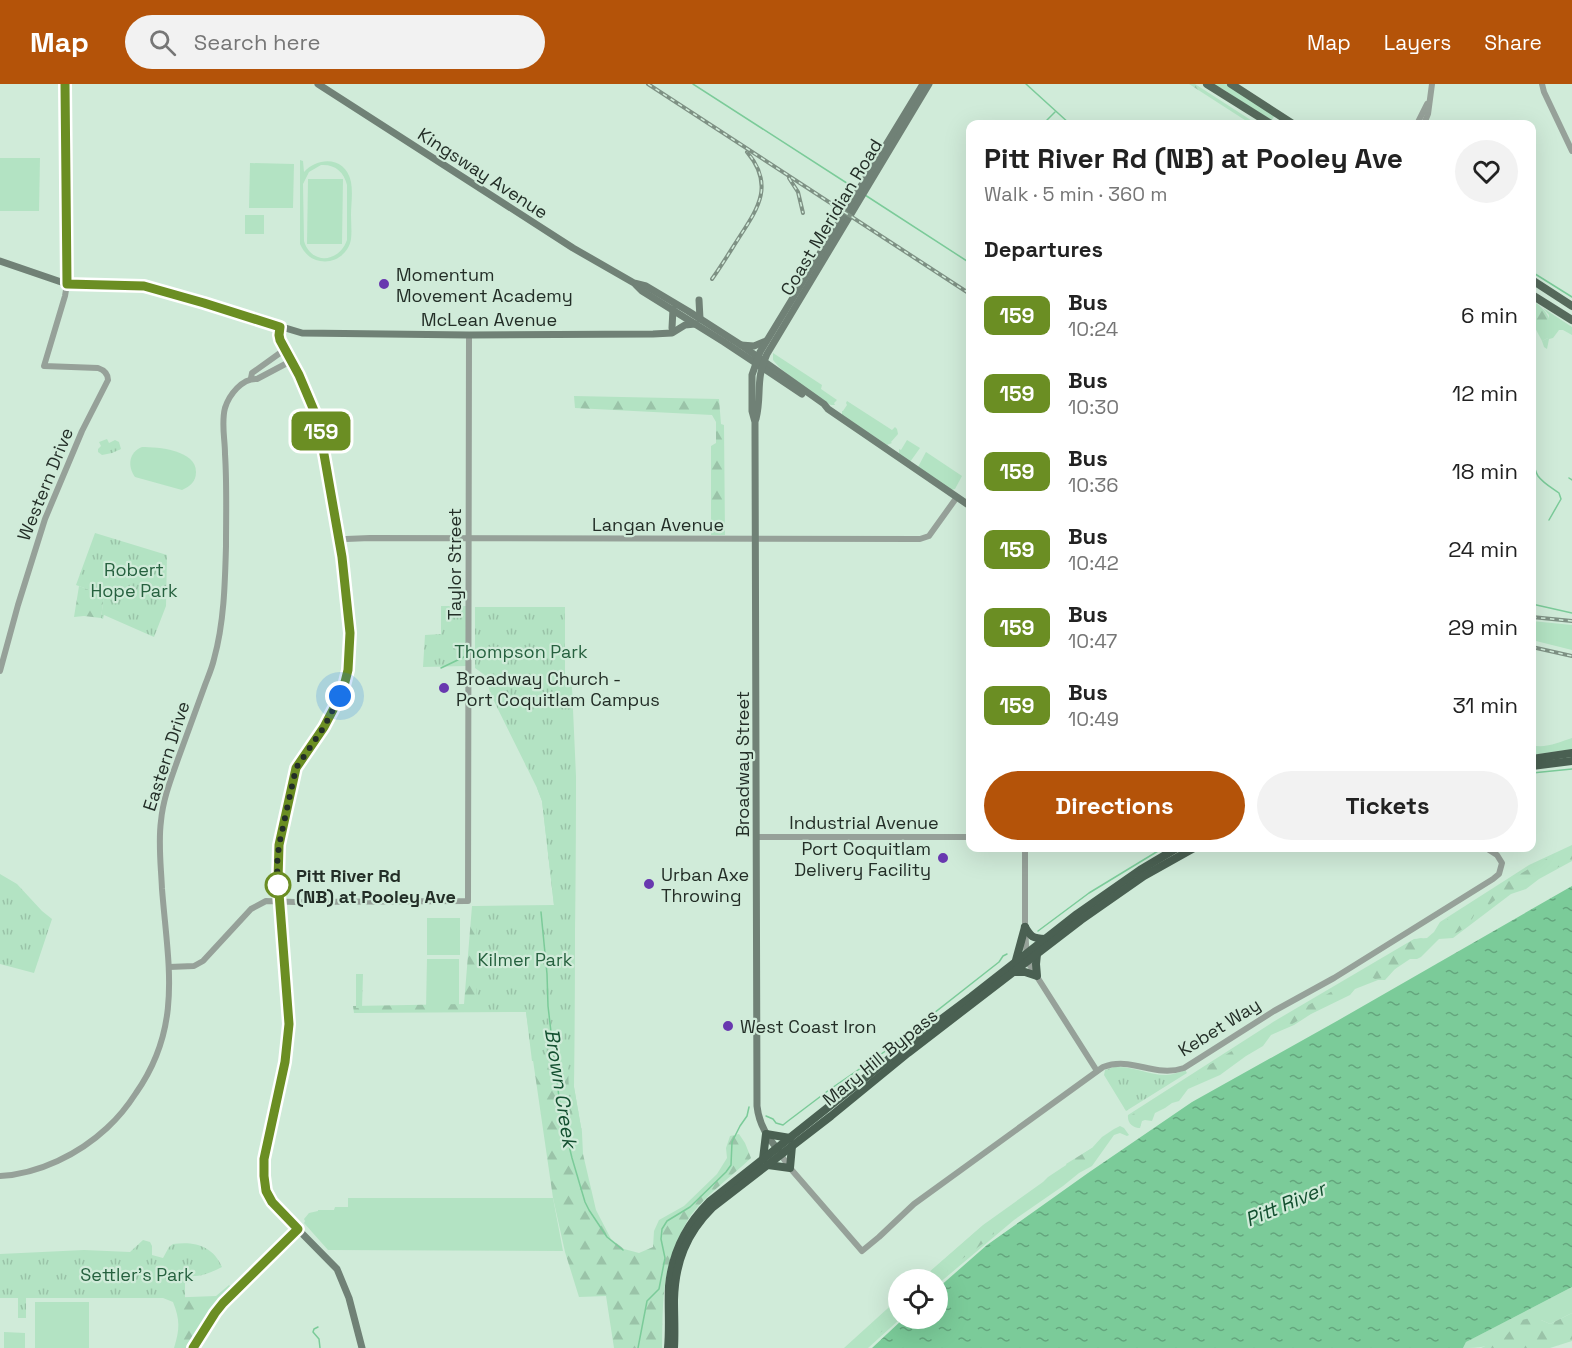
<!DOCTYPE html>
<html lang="en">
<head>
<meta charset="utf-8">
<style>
	body { margin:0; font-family:"Space Grotesk",sans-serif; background:#f2f2f2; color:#222; height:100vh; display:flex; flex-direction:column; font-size:22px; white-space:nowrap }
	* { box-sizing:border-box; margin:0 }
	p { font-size:20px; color:#767676 }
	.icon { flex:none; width:33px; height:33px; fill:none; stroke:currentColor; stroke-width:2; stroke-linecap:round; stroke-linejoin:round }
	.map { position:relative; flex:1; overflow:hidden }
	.panel { position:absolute; left:966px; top:36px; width:570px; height:732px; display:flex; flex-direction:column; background:#fff; border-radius:12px; box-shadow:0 6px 24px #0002 }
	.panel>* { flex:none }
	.badge { padding:0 12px; border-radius:9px; font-size:21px; line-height:39px }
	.controls { position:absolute; left:888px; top:1185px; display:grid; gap:12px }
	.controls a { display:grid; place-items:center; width:60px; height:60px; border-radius:50%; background:#fff; box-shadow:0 6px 24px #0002; font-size:30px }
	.you { position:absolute; width:30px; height:30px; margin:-15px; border:4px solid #fff; border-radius:50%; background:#1a73e8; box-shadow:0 0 0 9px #1a73e833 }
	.map>.badge { position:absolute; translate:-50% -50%; box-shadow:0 0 0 3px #fff }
	h2 { padding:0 18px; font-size:22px; line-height:54px }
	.round { display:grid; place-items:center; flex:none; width:63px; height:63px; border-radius:32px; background:#f2f2f2 }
	.overview { display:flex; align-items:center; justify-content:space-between; height:102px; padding:0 18px }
	h1 { font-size:28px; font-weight:700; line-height:45px }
	.action { display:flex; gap:12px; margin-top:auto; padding:12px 18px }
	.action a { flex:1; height:69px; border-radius:36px; background:#b45309; color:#fff; font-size:24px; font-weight:700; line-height:69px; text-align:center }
	.action a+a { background:#f2f2f2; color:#222 }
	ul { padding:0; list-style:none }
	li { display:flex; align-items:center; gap:18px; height:78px; padding:0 18px }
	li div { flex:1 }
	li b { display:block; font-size:22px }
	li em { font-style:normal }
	li .badge { min-width:66px; font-weight:700; text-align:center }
	header { display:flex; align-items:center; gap:36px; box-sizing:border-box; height:84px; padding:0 30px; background:#b45309; color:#fff }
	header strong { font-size:28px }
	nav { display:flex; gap:33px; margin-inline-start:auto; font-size:21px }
	.search { width:420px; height:54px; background:#f2f2f2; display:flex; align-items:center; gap:15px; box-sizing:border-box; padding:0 21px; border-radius:33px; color:#767676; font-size:22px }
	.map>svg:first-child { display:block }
	.grass { fill:#b3e3c3; fill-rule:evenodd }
	.forest { fill:url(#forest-firs) }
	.park { fill:url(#park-tufts) }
	.water { fill:url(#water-ripples) }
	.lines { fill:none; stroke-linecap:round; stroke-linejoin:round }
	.stream { stroke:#7bcb99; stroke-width:1.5 }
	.tertiary { stroke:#96a199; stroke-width:6 }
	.secondary { stroke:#708176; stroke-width:7 }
	.primary { stroke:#566a5c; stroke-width:8 }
	.trunk { stroke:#4a6052; stroke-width:8 }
	.rail-casing { stroke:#7e9184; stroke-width:4 }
	.rail { stroke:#d0ebd9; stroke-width:1.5; stroke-dasharray:4.5; stroke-linecap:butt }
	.line-casing { stroke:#fff; stroke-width:14 }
	.line { stroke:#6b8e23; stroke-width:9 }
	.walk { stroke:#232e27; stroke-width:6; stroke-dasharray:0 10.8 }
	.poi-dot { fill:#6838af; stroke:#d0ebd9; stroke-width:2 }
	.stop-dot { fill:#fff; stroke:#6b8e23; stroke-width:3 }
	.labels { text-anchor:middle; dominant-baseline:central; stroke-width:4.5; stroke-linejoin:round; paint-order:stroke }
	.street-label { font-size:18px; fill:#232e27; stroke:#d0ebd9 }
	.poi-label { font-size:18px; fill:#232e27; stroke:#d0ebd9; text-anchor:start }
	.park-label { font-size:18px; fill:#26613f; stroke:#d0ebd9 }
	.stop-label { font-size:18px; font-weight:bold; fill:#232e27; stroke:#d0ebd9; text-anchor:start }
	.water-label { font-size:20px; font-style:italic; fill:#124f2f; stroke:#d0ebd9 }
</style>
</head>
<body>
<header>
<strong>Map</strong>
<div class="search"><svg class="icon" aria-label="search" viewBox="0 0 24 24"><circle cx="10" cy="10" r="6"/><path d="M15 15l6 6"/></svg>Search here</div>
<nav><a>Map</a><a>Layers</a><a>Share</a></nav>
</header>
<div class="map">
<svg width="1572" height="1264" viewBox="0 0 1572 1264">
	<defs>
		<pattern id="forest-firs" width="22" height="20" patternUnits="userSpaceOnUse" patternTransform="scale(1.5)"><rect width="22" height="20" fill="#b3e3c3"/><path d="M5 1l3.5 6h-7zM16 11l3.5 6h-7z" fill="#9ac3a8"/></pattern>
		<pattern id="park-tufts" width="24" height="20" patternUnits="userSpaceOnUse" patternTransform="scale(1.5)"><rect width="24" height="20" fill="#b3e3c3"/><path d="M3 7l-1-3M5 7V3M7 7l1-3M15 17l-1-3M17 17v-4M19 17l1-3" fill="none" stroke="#9ac3a8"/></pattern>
		<pattern id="water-ripples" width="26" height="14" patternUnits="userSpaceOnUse" patternTransform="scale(1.5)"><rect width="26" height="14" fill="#7bcb99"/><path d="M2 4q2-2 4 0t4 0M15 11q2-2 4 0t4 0" fill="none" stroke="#64a57d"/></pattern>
	</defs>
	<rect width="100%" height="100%" fill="#d0ebd9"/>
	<g class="grass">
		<path d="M 1211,0 L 1226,0 L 1275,31 L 1272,36 L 1247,22 L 1223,5 Z"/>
		<path d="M 0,74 L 40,74 L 39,127 L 0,127 Z"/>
		<path d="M 300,76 L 303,77 L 304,88 C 319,72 346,73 351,98 C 353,109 351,121 351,131 C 351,139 352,147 351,155 C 349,169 335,180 320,177 C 310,175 304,169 300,160 ZM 321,81 C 335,80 344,88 347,101 L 347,156 C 339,179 311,181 304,157 L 303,100 L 309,88 Z"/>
		<path d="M 250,79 L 294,80 L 293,124 L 249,124 Z"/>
		<path d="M 308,95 L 343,95 L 342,160 L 307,160 Z"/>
		<rect x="245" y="131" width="19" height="19"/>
		<path d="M 1543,224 L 1572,243 L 1572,251 L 1563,246 L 1559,246 L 1553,254 L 1549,255 L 1547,265 L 1544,263 L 1542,257 L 1548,254 L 1549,231 Z"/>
		<path d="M 773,269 L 822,301 L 821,305 L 837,316 L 834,319 L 835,321 L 831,321 L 820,316 L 780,284 L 773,276 Z"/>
		<path d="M 847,317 L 892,346 L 895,343 L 897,345 L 898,350 L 891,358 L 892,359 L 887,361 L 842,331 L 842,327 L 843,327 L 847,321 L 846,319 Z"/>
		<path d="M 907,356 L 920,364 L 910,378 L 899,370 L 899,365 L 901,366 Z"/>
		<path d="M 142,363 C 158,363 196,366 196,388 C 196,398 190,402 182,406 L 135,393 C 127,382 129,368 142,363 Z"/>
		<path d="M 926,368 L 962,392 L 955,405 L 951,406 L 918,383 Z"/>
		<path d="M 1532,537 L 1572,541 L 1572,566 L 1532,556 Z"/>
		<path d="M 1572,654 L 1572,665 L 1532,671 L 1532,661 C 1544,665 1560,658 1572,654 Z"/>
		<path d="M 1572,761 L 1572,777 L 1539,795 L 1526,805 L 1511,810 L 1453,854 L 1439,855 L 1421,873 L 1417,875 L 1410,875 L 1395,885 L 1385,896 L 1378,896 L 1355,905 L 1350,911 L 1311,930 L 1294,941 L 1280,947 L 1271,951 L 1263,962 L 1246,972 L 1220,991 L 1188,1005 L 1179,1017 L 1172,1019 L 1165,1024 L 1155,1029 L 1152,1037 L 1145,1036 L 1142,1037 L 1140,1044 C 1133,1044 1127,1039 1128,1031 L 1273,938 L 1414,855 L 1427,854 L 1434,848 L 1440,838 L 1529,781 Z"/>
		<rect x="427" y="834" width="33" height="37"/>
		<path d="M 427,875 L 459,875 L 459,924 L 426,924 Z"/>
		<path d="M 1120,1042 L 1124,1044 L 1129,1051 L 1127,1052 L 1120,1049 L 1114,1051 L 1092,1082 L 1079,1089 L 1063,1102 L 1014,1136 L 938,1200 L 938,1196 L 920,1196 L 983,1141 L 1043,1098 L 1048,1093 L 1092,1064 L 1102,1053 L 1114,1045 Z"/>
		<path d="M 348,1114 L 553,1114 L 563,1167 L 328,1166 L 304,1139 L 305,1137 L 304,1135 L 309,1129 L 318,1127 L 318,1126 L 334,1126 L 335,1123 L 348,1123 Z"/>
		<path d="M 1572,1203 L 1572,1229 L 1550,1240 L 1541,1236 L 1519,1237 C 1515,1242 1511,1248 1506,1253 C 1494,1263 1477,1264 1463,1264 L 1466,1258 L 1472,1255 Z"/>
		<path d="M 898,1215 L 898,1234 L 900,1235 L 868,1264 L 844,1264 Z"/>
		<rect x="35" y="1218" width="54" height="46"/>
		<path d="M 4,1248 L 25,1249 L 25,1264 L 4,1264 Z"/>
	</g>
	<g class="forest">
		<path d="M 1189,0 L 1195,0 L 1257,40 L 1251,40 Z"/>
		<path d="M 1532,216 C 1547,227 1549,231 1553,249 L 1548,254 L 1542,257 L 1532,238 Z"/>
		<path d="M 574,312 L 719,315 L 721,340 L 724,341 L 725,451 L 711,451 L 711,362 L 716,359 L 716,338 L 712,331 L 575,324 Z"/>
		<path d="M 79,502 L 104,511 L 101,534 L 84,532 L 74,533 Z"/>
		<path d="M 576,692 L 574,1003 L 582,1049 L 583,1070 L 596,1126 L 611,1155 L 624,1165 L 639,1169 L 653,1163 L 654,1147 L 659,1136 L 684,1122 L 717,1090 L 727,1074 L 726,1064 L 730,1052 L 739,1050 L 745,1059 L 751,1074 C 731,1093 708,1109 691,1131 C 687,1136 685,1142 682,1147 C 661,1188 663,1220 662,1264 L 614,1264 L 606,1212 L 579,1213 L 565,1168 L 553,1114 L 526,928 L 354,929 L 353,922 L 464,920 L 472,822 L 554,822 L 542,717 L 537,704 Z"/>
		<path d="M 1572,763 L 1572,776 L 1499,813 L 1489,821 L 1481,814 L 1540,778 Z"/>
		<path d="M 1465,823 L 1469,825 L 1474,831 C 1469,844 1451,855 1437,852 C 1439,838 1455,830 1465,823 Z"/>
		<path d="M 1421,854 L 1426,856 L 1430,860 L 1422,870 L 1414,872 L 1405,877 L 1383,894 L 1375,895 L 1368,891 L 1368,886 L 1370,883 L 1413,856 Z"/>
		<path d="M 1347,901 L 1351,904 L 1352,907 L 1292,940 L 1287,939 L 1285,936 L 1288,933 L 1341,902 Z"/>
		<path d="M 1235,965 L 1240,966 L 1242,971 C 1230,982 1218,991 1203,997 L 1197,995 L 1198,988 Z"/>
		<path d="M 1146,1024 L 1153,1030 L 1141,1037 L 1141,1041 L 1139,1044 C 1133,1042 1128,1039 1130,1032 L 1141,1025 Z"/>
		<path d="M 1092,1064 C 1097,1071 1096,1075 1091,1081 L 1078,1085 L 1068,1084 L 1066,1080 Z"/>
		<path d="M 986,1141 L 991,1142 L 994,1150 L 989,1155 L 954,1181 L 938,1196 L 922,1195 L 980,1144 Z"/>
		<path d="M 229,1201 L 232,1204 L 218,1217 L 187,1264 L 174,1264 C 180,1245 180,1236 173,1218 L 163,1214 L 216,1212 Z"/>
		<path d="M 898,1216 L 898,1232 L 874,1255 L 860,1264 L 846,1264 Z"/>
		<path d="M 1572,1229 L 1572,1257 L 1550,1264 L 1481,1264 L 1505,1253 L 1518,1237 L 1530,1234 L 1541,1236 L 1550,1240 Z"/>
	</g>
	<g class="park">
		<path d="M 107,355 L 109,359 L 115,356 L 119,358 L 121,365 L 112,369 L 102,371 L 98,368 L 98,365 L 101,362 L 99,358 Z"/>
		<path d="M 95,449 L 167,471 L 166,522 L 154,553 L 104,531 L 103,535 L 101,534 L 104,511 L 76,501 Z"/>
		<path d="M 441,522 L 466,522 L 466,582 L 423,583 L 425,551 L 441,550 Z"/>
		<path d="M 475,523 L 565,523 L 565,597 L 567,601 L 572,603 L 576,692 L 574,1003 L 582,1049 L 576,1049 L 569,1012 L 568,978 L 532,977 L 526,928 L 476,928 L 476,822 L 554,821 L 542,717 L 537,704 L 490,609 L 486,592 L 475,584 Z"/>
		<path d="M 0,790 L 17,800 L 42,827 L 52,835 L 34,889 L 0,880 Z"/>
		<path d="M 356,890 L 363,890 L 362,924 L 356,924 Z"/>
		<path d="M 1114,983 C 1134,982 1148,991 1166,991 C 1172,991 1179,988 1185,986 L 1187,989 L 1126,1027 L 1104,991 L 1105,986 Z"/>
		<path d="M 143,1156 L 150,1158 L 152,1162 L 152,1171 L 163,1174 L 169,1163 L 173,1160 C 195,1157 213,1162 222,1183 C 210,1189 201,1193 188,1192 L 185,1198 L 185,1214 L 26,1214 L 26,1234 L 18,1234 L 18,1214 L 0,1214 L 0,1170 L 84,1166 L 130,1168 Z"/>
	</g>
	<path class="water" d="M 1572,802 L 1572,1203 L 1472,1255 L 1466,1258 L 1463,1264 L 872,1264 L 903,1235 L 938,1234 L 938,1204 L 987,1161 L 1088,1089 L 1192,1018 L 1337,937 Z"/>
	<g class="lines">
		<g class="stream">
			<path d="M 693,0 L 856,105"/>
			<path d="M 1026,0 L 1070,40"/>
			<path d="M 1047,36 L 1055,28"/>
			<path d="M 865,111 L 970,179"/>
			<path d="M 1532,188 L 1572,213"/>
			<path d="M 1532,378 C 1535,383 1535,387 1538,392 C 1543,399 1552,404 1559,409 L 1561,415 L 1549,436"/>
			<path d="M 1569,394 L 1572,396"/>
			<path d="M 1532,520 L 1572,529"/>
			<path d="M 441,584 L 464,573"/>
			<path d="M 1532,689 L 1572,685"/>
			<path d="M 541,828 L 547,890 L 548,922 L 554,974 L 561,1029 L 572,1074 L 585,1118 L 589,1126 L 607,1153 L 623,1166"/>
			<path d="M 1038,847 L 1089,809 L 1163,764"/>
			<path d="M 766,1032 L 773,1035 L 776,1039 L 783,1041 L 788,1037 L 829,1006 L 887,966 L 999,878 L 1003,872 L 1007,870"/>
			<path d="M 318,1243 L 314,1245 L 313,1248 L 319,1255 L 320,1264"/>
			<path d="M 638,1264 L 647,1217 L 659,1205 L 665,1174 L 661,1155 L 662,1145 L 667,1137 L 690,1123 L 726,1088 L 731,1081 L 732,1058 L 740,1042 L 747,1032 L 749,1023"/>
		</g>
		<g class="tertiary">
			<path d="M 1542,0 L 1544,8 L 1572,67"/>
			<path d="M 1417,40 L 1427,20"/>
			<path d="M 1424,40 L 1428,30 L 1432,0"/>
			<path d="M 251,294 L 252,289 L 280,269 L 284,264"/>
			<path d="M 339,458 L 346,455 L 370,454 L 920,455 L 929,452 L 957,413"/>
			<path d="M 0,587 L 18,521 L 45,435 L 82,347 L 108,296 C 108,290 104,286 98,284 L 44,282 L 65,212 L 67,200 L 65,0"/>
			<path d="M 757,753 L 970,753"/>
			<path d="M 1025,764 L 1025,843 L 1027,877 L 1097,987"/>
			<path d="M 169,883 L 194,882 L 203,877 L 251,825 L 266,817 L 295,818 L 468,817 L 469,251"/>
			<path d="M 781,1071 L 790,1084 L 862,1167 L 879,1153 L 914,1120 L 1103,983 C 1132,972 1154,994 1184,984 L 1274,927 L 1334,894 L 1493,795 L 1499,790 L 1502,779 L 1497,771 L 1486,764"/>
			<path d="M 0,1092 C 39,1090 79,1070 107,1044 C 119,1033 127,1023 136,1009 C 183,942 168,881 162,805 C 161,782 158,759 161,737 C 163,715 171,695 178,675 C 187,650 196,626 205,601 C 208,593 212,584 214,575 C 224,539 225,500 226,462 C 226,431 227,400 225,370 C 225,355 221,339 225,324 C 229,311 242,294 257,295 L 291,277"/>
			<path d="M 193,1264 L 221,1222 L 298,1145"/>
		</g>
		<g class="secondary">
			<path d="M 318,0 L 573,164 L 634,199 L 646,202 L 688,227 L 741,261 L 824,320 L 828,325 L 970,422"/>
			<path d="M 0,177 L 67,200 L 136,202 L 152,204 L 302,249 L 469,251 L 653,250 L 672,249 L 685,241 L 695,240"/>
			<path d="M 636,201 L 642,207 L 724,258 L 802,310"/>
			<path d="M 699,216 L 700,235"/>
			<path d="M 280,243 L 279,251 L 280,256 L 299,291 L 318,336 L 342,473 L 350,549 L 348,586 L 344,602 L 335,622 L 324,643 L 295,684 L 279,761 L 277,789 L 289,940 L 285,978 L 264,1075 L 265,1101 L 268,1113 L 274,1121 L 337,1185 L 349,1214 L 362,1264"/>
			<path d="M 672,244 L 673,225"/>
			<path d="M 741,261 L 754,262 L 766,257"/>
			<path d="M 756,335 C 762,311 755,295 767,270 L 929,0"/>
			<path d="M 780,1068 C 768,1054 759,1041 757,1022 L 755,346 L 755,338 L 752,327 L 752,291 L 760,268 L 923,0"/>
		</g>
		<g class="primary">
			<path d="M 1207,0 L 1271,40"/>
			<path d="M 1231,0 L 1293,40"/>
			<path d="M 1532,196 L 1572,222"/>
			<path d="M 1532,211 L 1572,236"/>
		</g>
		<g class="trunk">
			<path d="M 1532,675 L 1572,669"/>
			<path d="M 1532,682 L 1572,677"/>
			<path d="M 1025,843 C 1031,853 1032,854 1045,855"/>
			<path d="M 1016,876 L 1025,843"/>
			<path d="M 1013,888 L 1025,888 L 1037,892 L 1036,880 L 1037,870"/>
			<path d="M 763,1075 L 766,1050 L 790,1054"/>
			<path d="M 768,1081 L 790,1084 L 792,1062"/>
			<path d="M 668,1264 C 670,1243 668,1223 669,1202 C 672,1170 686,1141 709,1118 L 904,963 L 971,913 L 1077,830 L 1140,786 L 1177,764"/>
			<path d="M 674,1264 C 675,1248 674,1232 674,1216 C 675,1178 686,1150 713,1123 L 831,1032 L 908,969 L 1081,836 L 1144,792 L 1194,764"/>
		</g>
		<g class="rail-casing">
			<g id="rail">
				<path d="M 648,0 L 970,210"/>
				<path d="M 789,94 L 798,108 L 803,129"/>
				<path d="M 712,195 C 722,181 731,166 740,152 C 759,123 774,100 747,68"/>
				<path d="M 1532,533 L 1572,537"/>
				<path d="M 1532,563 L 1572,572"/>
			</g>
		</g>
		<use href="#rail" class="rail"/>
	</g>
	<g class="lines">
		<g class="line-casing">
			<path id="line" d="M 65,0 L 67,200 L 144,202 L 204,219 L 280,243 L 279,251 L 280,256 L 299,291 L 318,336 L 342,473 L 350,549 L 348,586 L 344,602 L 335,622 L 324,643 L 296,684 L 279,761 L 278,796 L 289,940 L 285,978 L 264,1075 L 264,1092 L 266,1107 L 272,1118 L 298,1145 L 223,1219 L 215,1229 L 193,1264"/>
		</g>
		<use href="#line" class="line"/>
		<path class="walk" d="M 278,801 L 278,805 L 277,781 L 279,761 L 296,684 L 324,643 L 340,612"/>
	</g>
	<g class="poi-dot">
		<circle cx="384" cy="200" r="6"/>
		<circle cx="444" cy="604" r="6"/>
		<circle cx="943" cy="774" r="6"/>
		<circle cx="649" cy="800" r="6"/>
		<circle cx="728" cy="942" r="6"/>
	</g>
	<circle class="stop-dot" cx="278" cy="801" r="12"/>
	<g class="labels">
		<g class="street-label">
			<text transform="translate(483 89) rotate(33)">Kingsway Avenue</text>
			<text transform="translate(831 133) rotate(-59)">Coast Meridian Road</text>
			<text x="489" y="235">McLean Avenue</text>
			<text transform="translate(45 400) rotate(-68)">Western Drive</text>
			<text x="658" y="440">Langan Avenue</text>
			<text transform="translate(454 480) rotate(-90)">Taylor Street</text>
			<text transform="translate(166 672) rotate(-72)">Eastern Drive</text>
			<text transform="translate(742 680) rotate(-90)">Broadway Street</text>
			<text x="864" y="738">Industrial Avenue</text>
			<text transform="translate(1219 943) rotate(-32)">Kebet Way</text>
			<text transform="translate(880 973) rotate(-39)">Mary Hill Bypass</text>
		</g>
		<g class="poi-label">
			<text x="396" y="190">Momentum<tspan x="396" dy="21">Movement Academy</tspan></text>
			<text x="456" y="594">Broadway Church -<tspan x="456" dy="21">Port Coquitlam Campus</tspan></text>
			<text x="931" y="764" text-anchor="end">Port Coquitlam<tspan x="931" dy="21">Delivery Facility</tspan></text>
			<text x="661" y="790">Urban Axe<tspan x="661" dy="21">Throwing</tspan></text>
			<text x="740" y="942">West Coast Iron</text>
		</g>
		<g class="park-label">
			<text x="134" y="485">Robert<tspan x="134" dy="21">Hope Park</tspan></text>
			<text x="521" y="567">Thompson Park</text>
			<text x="525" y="875">Kilmer Park</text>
			<text x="137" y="1190">Settler's Park</text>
		</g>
		<g class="stop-label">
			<text x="296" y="791">Pitt River Rd<tspan x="296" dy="21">(NB) at Pooley Ave</tspan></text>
		</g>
		<g class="water-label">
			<text transform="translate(561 1004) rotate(81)">Brown Creek</text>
			<text transform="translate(1285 1120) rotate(-23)">Pitt River</text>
		</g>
	</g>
</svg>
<div class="controls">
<a><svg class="icon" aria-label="locate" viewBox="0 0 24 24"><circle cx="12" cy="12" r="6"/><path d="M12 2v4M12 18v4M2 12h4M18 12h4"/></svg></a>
</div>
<div class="you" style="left:340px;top:612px"></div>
<b class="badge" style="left:321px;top:347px;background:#6b8e23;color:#fff">159</b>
<section class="panel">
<div class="overview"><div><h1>Pitt River Rd (NB) at Pooley Ave</h1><p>Walk · 5 min · 360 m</p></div><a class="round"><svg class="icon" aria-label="heart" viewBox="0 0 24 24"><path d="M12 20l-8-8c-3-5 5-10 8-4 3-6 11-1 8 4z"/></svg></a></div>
<h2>Departures</h2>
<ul>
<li><span class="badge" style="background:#6b8e23;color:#fff">159</span><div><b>Bus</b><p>10:24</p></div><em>6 min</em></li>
<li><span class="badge" style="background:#6b8e23;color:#fff">159</span><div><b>Bus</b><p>10:30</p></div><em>12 min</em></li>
<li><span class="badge" style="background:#6b8e23;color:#fff">159</span><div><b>Bus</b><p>10:36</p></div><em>18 min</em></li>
<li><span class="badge" style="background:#6b8e23;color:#fff">159</span><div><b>Bus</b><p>10:42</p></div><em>24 min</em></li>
<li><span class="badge" style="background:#6b8e23;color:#fff">159</span><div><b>Bus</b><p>10:47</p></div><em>29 min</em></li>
<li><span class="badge" style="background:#6b8e23;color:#fff">159</span><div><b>Bus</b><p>10:49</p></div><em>31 min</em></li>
</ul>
<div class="action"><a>Directions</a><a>Tickets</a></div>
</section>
</div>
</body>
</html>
